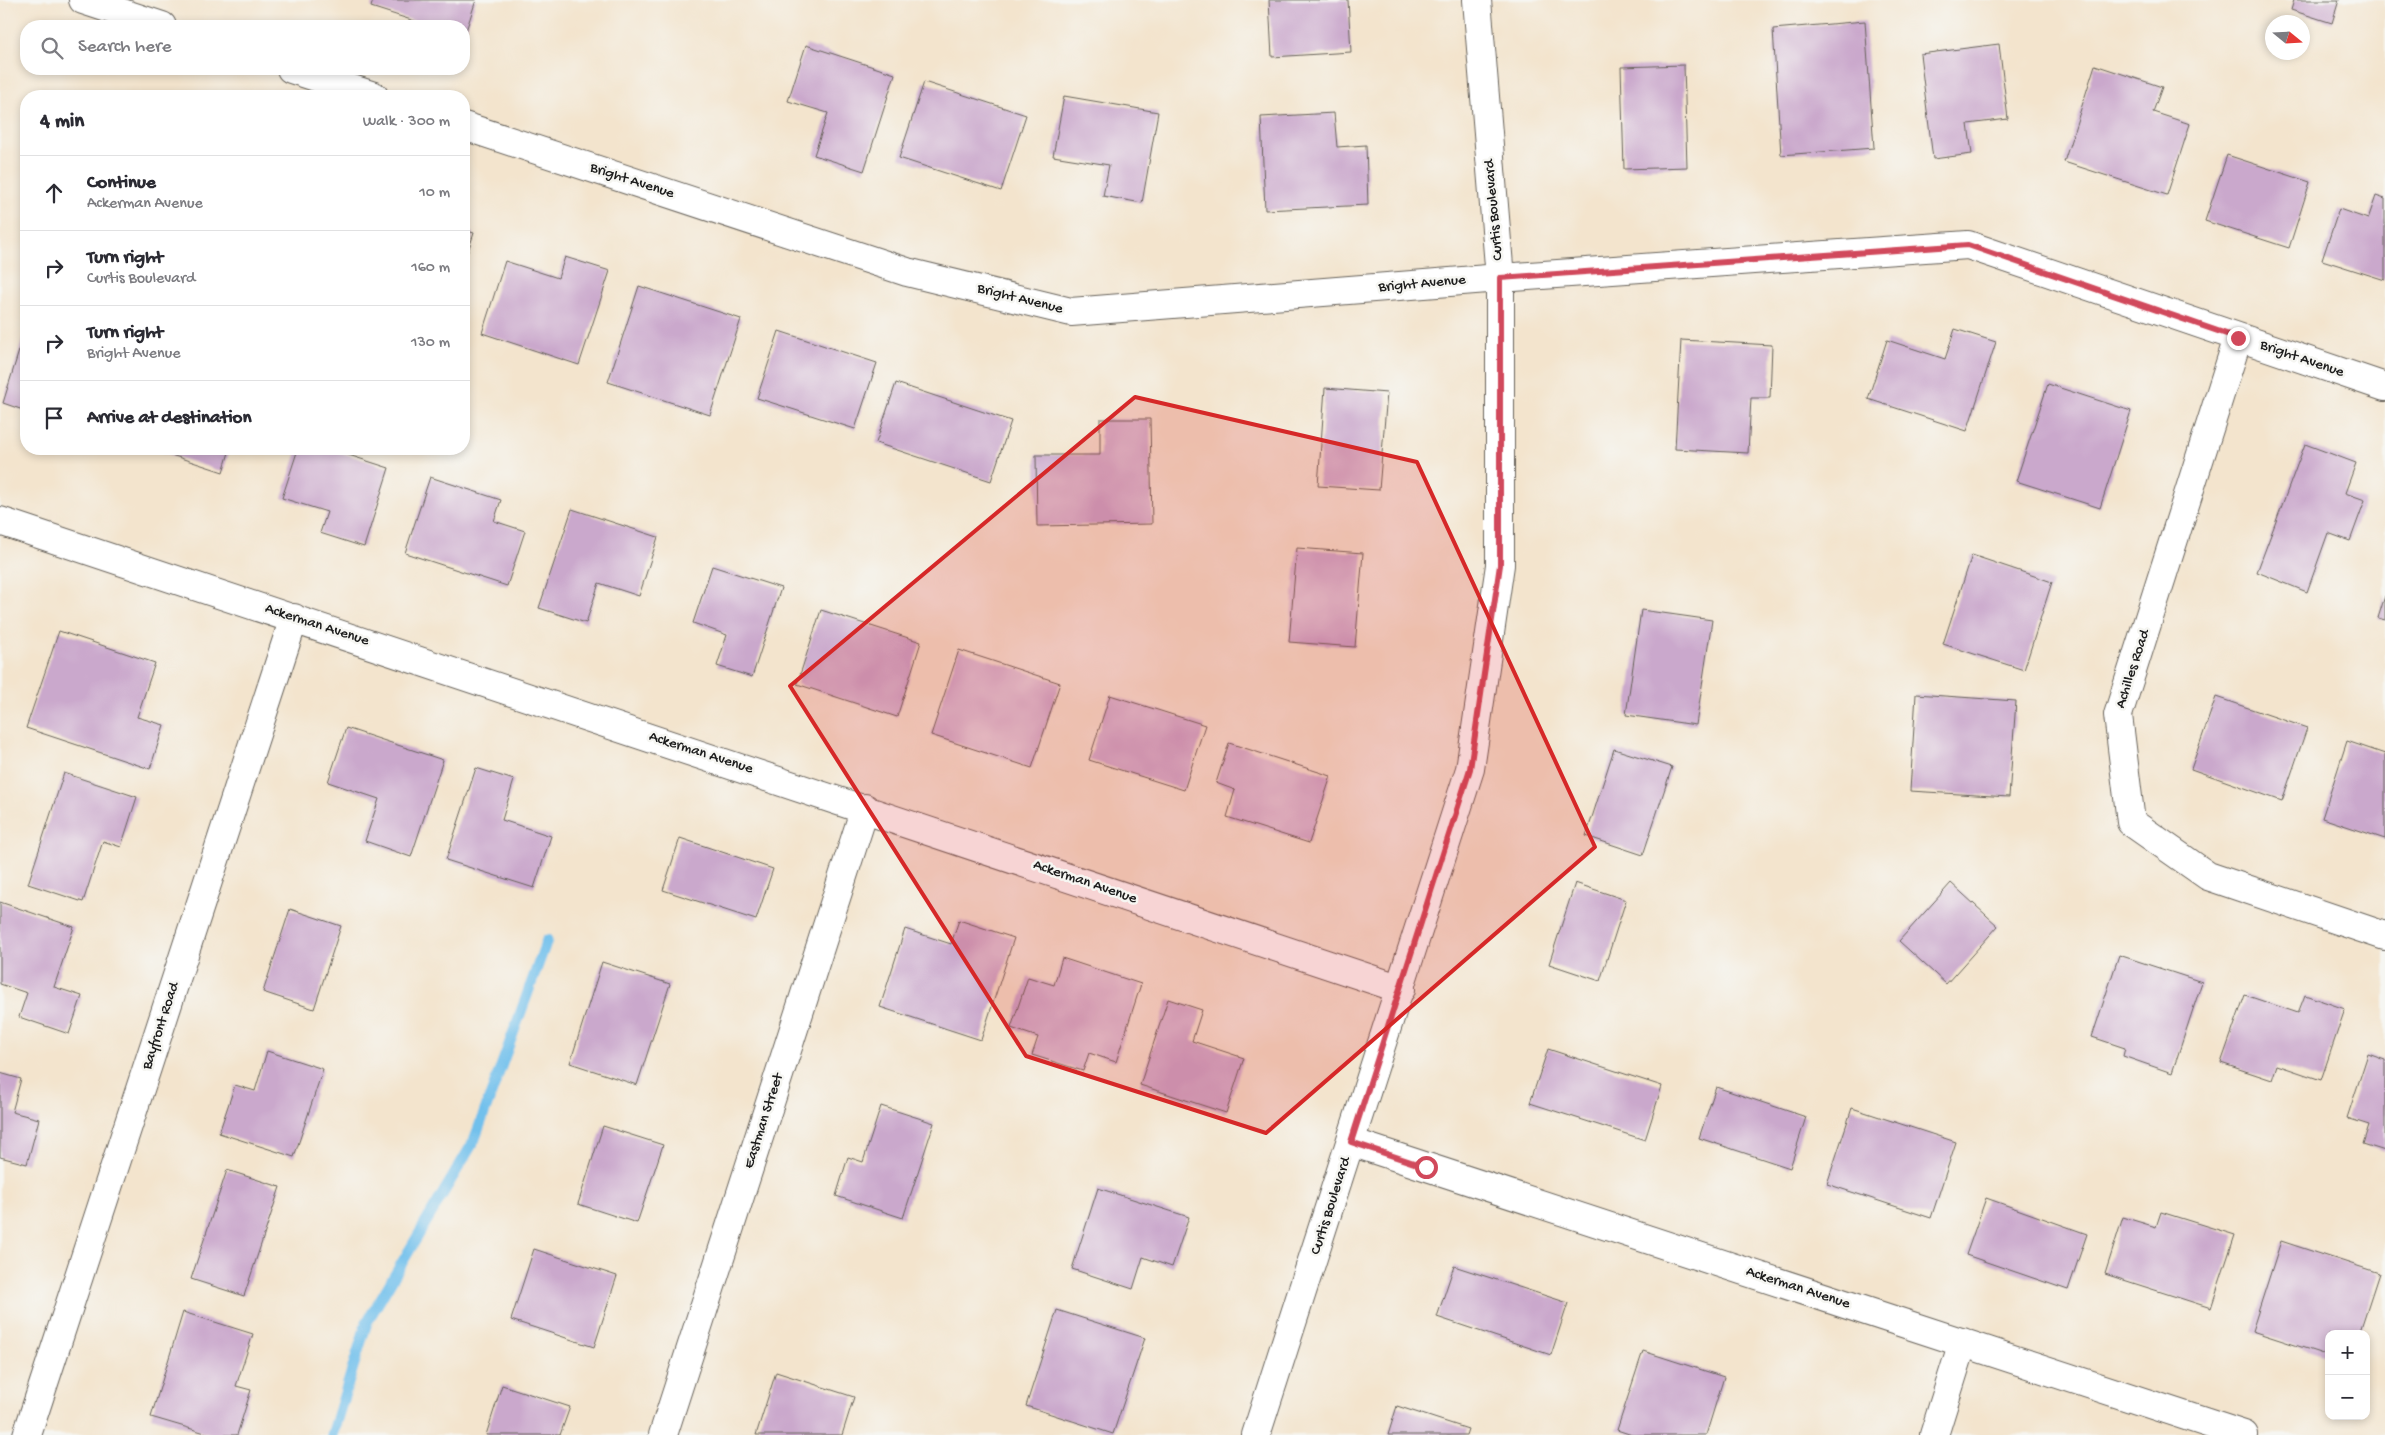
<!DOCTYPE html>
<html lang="en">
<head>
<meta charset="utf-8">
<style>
  body { margin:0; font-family:"Gochi Hand",sans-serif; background:#f2f2f3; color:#2b2b33 }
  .controls { position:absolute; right:15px; bottom:15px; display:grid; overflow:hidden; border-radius:10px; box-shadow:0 2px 8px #0003 }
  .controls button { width:45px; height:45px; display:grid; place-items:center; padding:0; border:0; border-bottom:1px solid #e1e1e2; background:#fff; color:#2b2b33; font:25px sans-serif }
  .compass { position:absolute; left:2265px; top:15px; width:45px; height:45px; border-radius:50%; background:#fff; box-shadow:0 2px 8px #0003; rotate:108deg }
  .stop { position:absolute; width:15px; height:15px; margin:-11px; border:4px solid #d1495b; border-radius:50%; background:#fff }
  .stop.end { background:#d1495b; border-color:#fff; box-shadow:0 1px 5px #0008 }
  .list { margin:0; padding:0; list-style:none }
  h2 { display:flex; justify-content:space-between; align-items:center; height:65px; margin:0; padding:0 20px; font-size:21px }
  h2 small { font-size:16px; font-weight:400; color:#7c7c81 }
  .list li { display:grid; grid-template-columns:32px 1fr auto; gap:15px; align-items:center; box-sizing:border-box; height:75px; padding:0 20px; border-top:1px solid #e1e1e2 }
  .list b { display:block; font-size:19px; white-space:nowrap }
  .list p { margin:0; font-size:16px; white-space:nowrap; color:#7c7c81 }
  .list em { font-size:16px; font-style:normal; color:#7c7c81 }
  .icon { flex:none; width:28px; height:28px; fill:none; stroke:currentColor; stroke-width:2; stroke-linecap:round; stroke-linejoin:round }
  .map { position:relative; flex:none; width:2385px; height:1435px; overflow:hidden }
  .search { position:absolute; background:#fff; box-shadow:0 2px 8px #0003; left:20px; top:20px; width:450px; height:55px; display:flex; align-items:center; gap:12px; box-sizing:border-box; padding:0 18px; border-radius:20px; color:#7c7c81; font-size:19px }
  .panel { position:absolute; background:#fff; box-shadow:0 2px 8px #0003; left:20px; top:90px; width:450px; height:365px; border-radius:20px }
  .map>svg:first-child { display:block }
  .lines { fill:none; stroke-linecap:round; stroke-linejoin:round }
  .stream { stroke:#71c0ec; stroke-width:11 }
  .building { fill:#caa8cc }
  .minor-casing { stroke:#67625a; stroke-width:30 }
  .tertiary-casing { stroke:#67625a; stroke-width:30 }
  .minor { stroke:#fff; stroke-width:28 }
  .tertiary { stroke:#fff; stroke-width:28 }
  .route { stroke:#d1495b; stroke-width:6 }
  .marked { fill:#d62828; fill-opacity:0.2; stroke:#d62828; stroke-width:4; stroke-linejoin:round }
  .labels { text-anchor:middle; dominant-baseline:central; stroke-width:5; stroke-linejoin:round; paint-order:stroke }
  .street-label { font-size:15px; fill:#1c1c1c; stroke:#f6f6f2 }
</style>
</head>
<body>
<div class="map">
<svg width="2385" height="1435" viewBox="0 0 2385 1435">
  <rect width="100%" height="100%" fill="#f6f6f2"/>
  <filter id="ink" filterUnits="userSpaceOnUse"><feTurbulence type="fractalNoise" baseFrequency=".02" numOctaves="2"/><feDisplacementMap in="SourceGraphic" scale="10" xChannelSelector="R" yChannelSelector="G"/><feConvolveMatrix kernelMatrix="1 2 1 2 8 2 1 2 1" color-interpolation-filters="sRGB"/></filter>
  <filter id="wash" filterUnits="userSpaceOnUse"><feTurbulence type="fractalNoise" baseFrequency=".0096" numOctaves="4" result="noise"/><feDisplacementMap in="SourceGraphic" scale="20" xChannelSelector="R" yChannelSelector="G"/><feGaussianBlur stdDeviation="1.12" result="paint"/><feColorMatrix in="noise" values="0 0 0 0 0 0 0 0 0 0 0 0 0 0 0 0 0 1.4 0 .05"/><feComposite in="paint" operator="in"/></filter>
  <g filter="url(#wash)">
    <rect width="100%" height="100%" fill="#f3e4cd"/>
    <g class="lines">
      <path class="stream" d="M 332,1435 L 367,1322 L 474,1141 L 547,940"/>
    </g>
    <g id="blocks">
      <path class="building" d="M 373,0 L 476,0 L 464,37 L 464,26 L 430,26 L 371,7 Z
        M 1269,0 L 1348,0 L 1351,52 L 1272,57 Z
        M 2294,0 L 2339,0 L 2332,23 L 2291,10 Z
        M 1865,21 L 1874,148 L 1781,155 L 1773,29 Z
        M 1999,44 L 2008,119 L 1968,124 L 1972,154 L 1933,159 L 1920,54 Z
        M 806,45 L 895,74 L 864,171 L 814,155 L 828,113 L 788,101 Z
        M 1684,65 L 1687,167 L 1624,169 L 1621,67 Z
        M 2095,65 L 2162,87 L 2153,112 L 2190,124 L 2167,195 L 2064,162 Z
        M 924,82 L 1026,115 L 1001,191 L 899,158 Z
        M 1064,96 L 1158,112 L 1142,203 L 1103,196 L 1109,165 L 1053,156 Z
        M 1334,113 L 1337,147 L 1366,145 L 1368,205 L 1265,210 L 1261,117 Z
        M 2227,155 L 2310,182 L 2289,248 L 2205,221 Z
        M 2376,196 L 2385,199 L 2385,280 L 2322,260 L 2339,209 L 2368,219 Z
        M 464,230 L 474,233 L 464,263 Z
        M 565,257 L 610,271 L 579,365 L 482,333 L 505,261 L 558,278 Z
        M 639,286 L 741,319 L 710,415 L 608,382 Z
        M 26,328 L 26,411 L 3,403 Z
        M 1955,329 L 1996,342 L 1967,431 L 1868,399 L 1887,340 L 1945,359 Z
        M 779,331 L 877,363 L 855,429 L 757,398 Z
        M 1681,340 L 1772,345 L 1770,398 L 1751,398 L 1748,453 L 1675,449 Z
        M 896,383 L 1011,421 L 991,481 L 876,443 Z
        M 2048,384 L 2131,411 L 2100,508 L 2016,481 Z
        M 1325,388 L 1387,393 L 1379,490 L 1318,486 Z
        M 1100,419 L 1150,419 L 1152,524 L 1037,526 L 1036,455 L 1100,455 Z
        M 2305,444 L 2356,463 L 2345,493 L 2365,500 L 2350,541 L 2328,533 L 2307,592 L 2257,572 Z
        M 153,449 L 230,449 L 223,472 Z
        M 298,449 L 330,449 L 389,468 L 364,547 L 320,533 L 327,512 L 282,498 Z
        M 430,477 L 501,500 L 494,521 L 525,531 L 507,586 L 405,553 Z
        M 572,509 L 658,537 L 639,596 L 599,583 L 586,623 L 539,608 Z
        M 1297,548 L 1363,553 L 1355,647 L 1289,642 Z
        M 1972,555 L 2052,582 L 2024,670 L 1943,644 Z
        M 712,566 L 781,588 L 752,677 L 717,666 L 727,635 L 693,623 Z
        M 2385,596 L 2385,620 L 2378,618 Z
        M 821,610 L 921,642 L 897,717 L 797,684 Z
        M 1641,610 L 1712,620 L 1696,725 L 1626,715 Z
        M 59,631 L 155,663 L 137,717 L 164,725 L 150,769 L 26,728 Z
        M 959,650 L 1060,683 L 1032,768 L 931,735 Z
        M 1916,694 L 2016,701 L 2009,797 L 1910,791 Z
        M 1110,695 L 1205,725 L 1184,790 L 1089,760 Z
        M 2216,697 L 2307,728 L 2282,801 L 2191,769 Z
        M 346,728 L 443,760 L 411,857 L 365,841 L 379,799 L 328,782 Z
        M 2347,741 L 2385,754 L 2385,839 L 2322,818 Z
        M 1229,743 L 1331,776 L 1309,843 L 1227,817 L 1235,790 L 1216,783 Z
        M 1614,749 L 1672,767 L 1643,855 L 1586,836 Z
        M 476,768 L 514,780 L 502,820 L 551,836 L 534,888 L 446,860 Z
        M 64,773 L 137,797 L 121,847 L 103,841 L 83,902 L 28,884 Z
        M 680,838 L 773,869 L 756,920 L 663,890 Z
        M 1575,883 L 1626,900 L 1600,981 L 1549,964 Z
        M 1951,883 L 1998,926 L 1946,984 L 1899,941 Z
        M 0,902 L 74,927 L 54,987 L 82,996 L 69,1034 L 19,1017 L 27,993 L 0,984 Z
        M 290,909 L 341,926 L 314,1009 L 263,992 Z
        M 959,920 L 1014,938 L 981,1040 L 880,1007 L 905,929 L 951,944 Z
        M 2119,955 L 2202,982 L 2172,1073 L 2123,1056 L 2125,1048 L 2092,1037 Z
        M 1062,958 L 1141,984 L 1116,1062 L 1089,1053 L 1083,1071 L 1032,1055 L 1038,1037 L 1011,1028 L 1028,977 L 1054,985 Z
        M 602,962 L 670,984 L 637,1085 L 570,1063 Z
        M 2245,995 L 2298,1013 L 2305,995 L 2345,1009 L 2321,1080 L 2277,1065 L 2272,1080 L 2221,1063 Z
        M 1168,999 L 1202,1010 L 1192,1041 L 1244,1058 L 1226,1113 L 1140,1085 Z
        M 1548,1049 L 1662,1086 L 1645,1140 L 1530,1103 Z
        M 267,1051 L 323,1069 L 294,1157 L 219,1133 L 235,1085 L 255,1091 Z
        M 2368,1054 L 2385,1060 L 2385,1151 L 2363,1144 L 2369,1125 L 2347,1118 Z
        M 0,1073 L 21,1079 L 12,1112 L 39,1119 L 27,1164 L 0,1157 Z
        M 1716,1087 L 1806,1117 L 1790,1168 L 1699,1138 Z
        M 881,1106 L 934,1123 L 903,1218 L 836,1196 L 848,1157 L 863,1162 Z
        M 1852,1108 L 1956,1142 L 1931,1218 L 1827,1184 Z
        M 603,1126 L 663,1145 L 637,1223 L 578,1204 Z
        M 227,1170 L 280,1187 L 244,1296 L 191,1279 Z
        M 1098,1188 L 1189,1217 L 1172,1267 L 1143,1257 L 1133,1289 L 1072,1269 Z
        M 1986,1198 L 2087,1234 L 2068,1290 L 1966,1255 Z
        M 2161,1212 L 2235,1235 L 2211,1308 L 2105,1274 L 2123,1217 L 2156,1227 Z
        M 2281,1241 L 2379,1273 L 2359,1334 L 2329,1334 L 2329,1356 L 2252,1331 Z
        M 534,1249 L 617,1276 L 594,1347 L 511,1320 Z
        M 1454,1266 L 1568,1303 L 1551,1355 L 1437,1317 Z
        M 1057,1310 L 1145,1338 L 1113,1434 L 1026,1406 Z
        M 183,1312 L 253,1334 L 236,1386 L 251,1390 L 237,1435 L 212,1435 L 151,1417 Z
        M 1643,1351 L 1724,1377 L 1706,1435 L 1632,1435 L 1617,1430 Z
        M 776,1372 L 854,1397 L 842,1435 L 756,1435 Z
        M 502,1385 L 570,1407 L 560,1435 L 486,1435 Z
        M 1397,1406 L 1468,1429 L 1466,1435 L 1388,1435 Z"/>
    </g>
  </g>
  <g filter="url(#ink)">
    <use href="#blocks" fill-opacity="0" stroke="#67625a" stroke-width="1"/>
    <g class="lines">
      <defs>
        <path id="minor" d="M 83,0 L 162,26
          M 291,69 L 374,96
          M 464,126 L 907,272 L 1071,312 L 1500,278 L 1968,245 L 2385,387
          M 2238,338 L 2118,715 L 2131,822 L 2208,876 L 2385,936
          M 0,521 L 1401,989
          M 1351,1142 L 2244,1435
          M 27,1435 L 294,618
          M 663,1435 L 865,808
          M 1934,1435 L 1963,1342"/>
        <path id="tertiary" d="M 1256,1435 L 1470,769 L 1500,565 L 1500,278 L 1477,0"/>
      </defs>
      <use href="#minor" class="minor-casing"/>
      <use href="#tertiary" class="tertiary-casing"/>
      <use href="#minor" class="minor"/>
      <use href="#tertiary" class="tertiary"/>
    </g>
  </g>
  <g class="lines" filter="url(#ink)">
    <path class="route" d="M 1426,1167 L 1351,1142 L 1470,769 L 1500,565 L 1500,278 L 1968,245 L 2238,338"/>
  </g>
  <path class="marked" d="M 1135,397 L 1417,462 L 1595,847 L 1266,1133 L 1026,1056 L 790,686 Z"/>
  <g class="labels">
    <g class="street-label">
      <text transform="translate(632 181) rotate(18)">Bright Avenue</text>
      <text transform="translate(1494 210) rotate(-95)">Curtis Boulevard</text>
      <text transform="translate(1422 284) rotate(-5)">Bright Avenue</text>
      <text transform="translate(1020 299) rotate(14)">Bright Avenue</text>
      <text transform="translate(2302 359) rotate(19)">Bright Avenue</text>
      <text transform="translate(317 625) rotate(18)">Ackerman Avenue</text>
      <text transform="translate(2133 669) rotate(-72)">Achilles Road</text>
      <text transform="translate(701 753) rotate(18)">Ackerman Avenue</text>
      <text transform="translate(1085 882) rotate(19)">Ackerman Avenue</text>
      <text transform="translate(161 1026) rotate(-72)">Bayfront Road</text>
      <text transform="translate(764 1121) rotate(-72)">Eastman Street</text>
      <text transform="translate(1331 1206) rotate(-72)">Curtis Boulevard</text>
      <text transform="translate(1798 1288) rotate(18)">Ackerman Avenue</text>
    </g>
  </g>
</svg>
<div class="controls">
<button>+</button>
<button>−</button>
</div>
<svg class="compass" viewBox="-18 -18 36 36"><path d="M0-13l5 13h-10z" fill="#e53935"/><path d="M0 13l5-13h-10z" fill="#7c7c81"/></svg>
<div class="stop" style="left:1426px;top:1167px"></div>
<div class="stop end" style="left:2238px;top:338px"></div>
<div class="search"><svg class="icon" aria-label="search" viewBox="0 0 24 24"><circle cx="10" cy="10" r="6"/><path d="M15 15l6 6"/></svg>Search here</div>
<section class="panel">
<h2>4 min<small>Walk · 300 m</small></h2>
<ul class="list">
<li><svg class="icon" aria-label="ahead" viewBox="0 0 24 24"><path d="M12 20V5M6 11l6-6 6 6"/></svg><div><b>Continue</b><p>Ackerman Avenue</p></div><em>10 m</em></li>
<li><svg class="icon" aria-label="right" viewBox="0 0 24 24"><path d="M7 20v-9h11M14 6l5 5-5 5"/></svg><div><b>Turn right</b><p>Curtis Boulevard</p></div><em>160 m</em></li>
<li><svg class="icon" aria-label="right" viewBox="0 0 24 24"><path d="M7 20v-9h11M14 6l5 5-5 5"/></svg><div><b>Turn right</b><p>Bright Avenue</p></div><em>130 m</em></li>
<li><svg class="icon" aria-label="arrive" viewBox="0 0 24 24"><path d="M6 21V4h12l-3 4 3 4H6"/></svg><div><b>Arrive at destination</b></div></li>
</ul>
</section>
</div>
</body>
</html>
